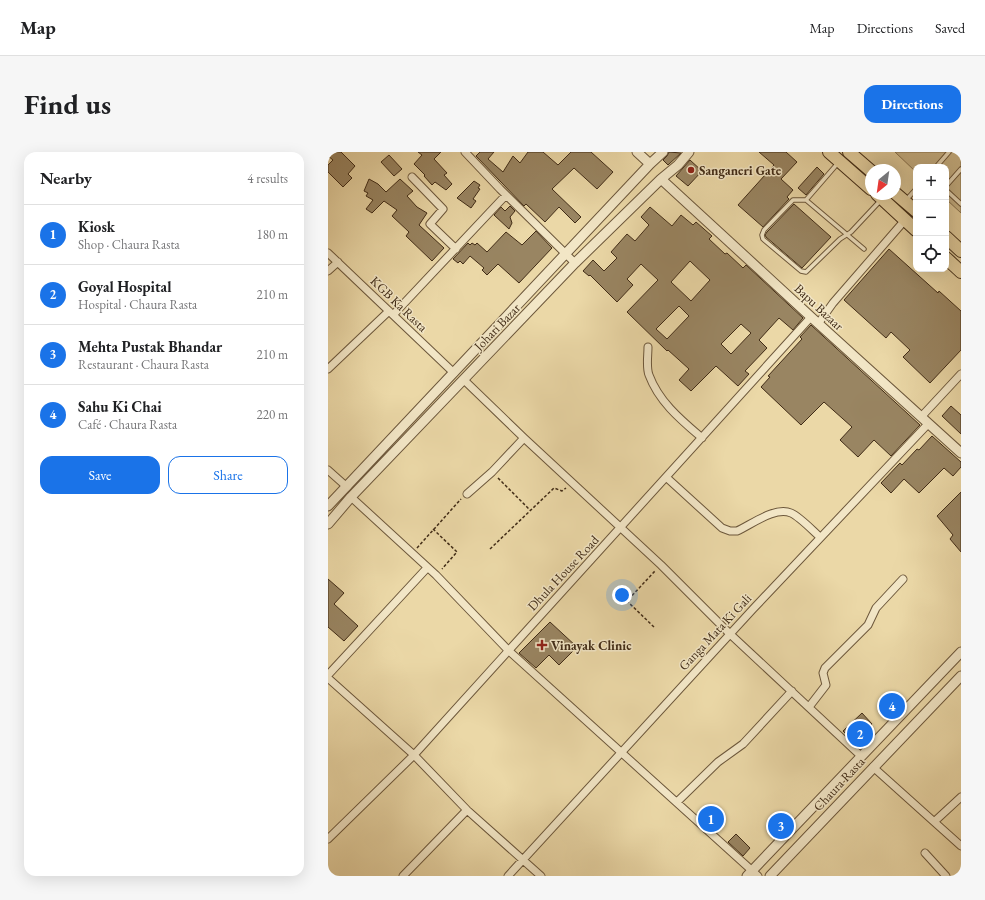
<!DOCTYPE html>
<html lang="en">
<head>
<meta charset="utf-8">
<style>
  body { margin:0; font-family:"EB Garamond",serif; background:#f6f6f6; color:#202124 }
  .controls { position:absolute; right:12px; top:12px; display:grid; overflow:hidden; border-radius:8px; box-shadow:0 4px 16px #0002 }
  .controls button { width:36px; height:36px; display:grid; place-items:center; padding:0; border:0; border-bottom:1px solid #e0e0e0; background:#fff; color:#202124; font:20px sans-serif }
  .compass { position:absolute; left:537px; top:12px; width:36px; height:36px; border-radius:50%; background:#fff; box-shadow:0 4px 16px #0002; rotate:209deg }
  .you { position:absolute; left:294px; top:443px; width:14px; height:14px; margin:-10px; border:3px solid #fff; border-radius:50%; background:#1a73e8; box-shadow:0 0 0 6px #1a73e833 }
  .badge { display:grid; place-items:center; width:26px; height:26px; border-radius:50%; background:#1a73e8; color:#fff; font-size:13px; font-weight:700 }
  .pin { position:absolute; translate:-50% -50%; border:2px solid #fff; box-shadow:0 1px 4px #0006 }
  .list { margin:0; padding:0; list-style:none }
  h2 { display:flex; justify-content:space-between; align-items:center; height:52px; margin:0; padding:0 16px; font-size:17px }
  h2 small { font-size:13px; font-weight:400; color:#757577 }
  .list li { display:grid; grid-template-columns:26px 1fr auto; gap:12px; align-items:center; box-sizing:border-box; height:60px; padding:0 16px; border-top:1px solid #e0e0e0 }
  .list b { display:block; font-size:15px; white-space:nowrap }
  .list p { margin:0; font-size:13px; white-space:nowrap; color:#757577 }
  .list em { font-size:13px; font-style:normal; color:#757577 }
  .actions { display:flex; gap:8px; padding:12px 16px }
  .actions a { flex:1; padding:9px 0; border:1px solid #1a73e8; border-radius:12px; text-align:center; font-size:14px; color:#1a73e8 }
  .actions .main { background:#1a73e8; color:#fff }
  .icon { flex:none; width:22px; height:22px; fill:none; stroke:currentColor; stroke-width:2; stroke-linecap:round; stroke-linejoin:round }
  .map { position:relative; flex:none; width:633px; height:724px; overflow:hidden; border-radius:12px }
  header { display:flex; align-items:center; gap:24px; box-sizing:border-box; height:56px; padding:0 20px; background:#fff; border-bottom:1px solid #e0e0e0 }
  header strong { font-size:19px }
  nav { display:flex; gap:22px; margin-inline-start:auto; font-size:14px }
  .intro { display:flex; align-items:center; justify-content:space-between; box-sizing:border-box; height:96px; padding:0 24px }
  h1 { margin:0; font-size:28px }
  .button { padding:10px 18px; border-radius:12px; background:#1a73e8; color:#fff; font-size:14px; font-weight:700 }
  main { display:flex; gap:24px; padding:0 24px }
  aside { flex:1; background:#fff; border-radius:12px; box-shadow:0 4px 16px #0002 }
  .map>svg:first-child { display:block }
  .green { fill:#cebb8f; stroke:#887453 }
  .building { fill:#998562; stroke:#412c17; fill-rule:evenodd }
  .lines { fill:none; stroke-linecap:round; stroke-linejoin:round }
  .service-casing { stroke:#6c573b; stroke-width:5.5 }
  .minor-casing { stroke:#6c573b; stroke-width:9 }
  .tertiary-casing { stroke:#6c573b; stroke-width:11 }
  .trunk-casing { stroke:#412c17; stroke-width:14 }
  .path { stroke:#412c17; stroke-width:1.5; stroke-dasharray:3 2; stroke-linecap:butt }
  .service { stroke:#f2e6c6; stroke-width:3.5 }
  .minor { stroke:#f2e6c6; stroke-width:7 }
  .tertiary { stroke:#f2e6c6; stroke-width:9 }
  .trunk { stroke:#ebd8a7; stroke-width:12 }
  .poi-dot { fill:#8f2418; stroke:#f2e6c6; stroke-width:1.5 }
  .labels { text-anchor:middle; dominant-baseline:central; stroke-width:3; stroke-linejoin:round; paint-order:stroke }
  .poi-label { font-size:13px; font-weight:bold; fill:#412c17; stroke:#f2e6c6; text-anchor:start }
  .street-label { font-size:13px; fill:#412c17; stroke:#f2e6c6 }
</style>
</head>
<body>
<header>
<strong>Map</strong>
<nav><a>Map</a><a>Directions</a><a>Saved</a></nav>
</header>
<div class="intro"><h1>Find us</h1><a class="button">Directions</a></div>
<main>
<aside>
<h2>Nearby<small>4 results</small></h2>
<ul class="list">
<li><span class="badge">1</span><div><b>Kiosk</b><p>Shop · Chaura Rasta</p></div><em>180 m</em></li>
<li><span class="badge">2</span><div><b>Goyal Hospital</b><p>Hospital · Chaura Rasta</p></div><em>210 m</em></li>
<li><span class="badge">3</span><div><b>Mehta Pustak Bhandar</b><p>Restaurant · Chaura Rasta</p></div><em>210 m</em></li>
<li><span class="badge">4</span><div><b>Sahu Ki Chai</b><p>Café · Chaura Rasta</p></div><em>220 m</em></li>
</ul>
<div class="actions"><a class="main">Save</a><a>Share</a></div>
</aside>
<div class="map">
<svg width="633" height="724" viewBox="0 0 633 724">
  <rect width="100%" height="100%" fill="#ebd8a7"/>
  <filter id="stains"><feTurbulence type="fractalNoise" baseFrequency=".005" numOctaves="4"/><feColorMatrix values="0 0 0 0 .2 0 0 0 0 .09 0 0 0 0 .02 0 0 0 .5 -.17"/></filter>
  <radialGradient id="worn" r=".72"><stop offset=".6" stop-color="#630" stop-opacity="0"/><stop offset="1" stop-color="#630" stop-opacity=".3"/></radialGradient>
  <path class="green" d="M 567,0 L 633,0 L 633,61 L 618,47 L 618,15 L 588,15 L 588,20 Z"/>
  <path class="building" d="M 0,0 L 13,0 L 27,14 L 20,22 L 24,26 L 15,35 L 0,20 L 0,13 L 5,8 L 0,4 Z
    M 90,0 L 113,0 L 106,7 L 119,21 L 116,23 L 124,32 L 118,38 L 107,30 L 104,33 L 96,24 L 97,23 L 86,12 L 94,3 Z
    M 152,0 L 166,0 L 160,7 L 175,20 L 185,4 L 192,11 L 200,0 L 215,0 L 230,13 L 243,0 L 263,0 L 285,20 L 269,37 L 246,16 L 224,37 L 253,65 L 247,71 L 231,55 L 217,70 L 198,52 L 196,54 L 148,4 Z
    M 341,0 L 353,1 L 340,13 L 335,8 L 339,4 Z
    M 431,0 L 458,0 L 469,10 L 453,27 L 465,38 L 459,45 L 461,47 L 435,75 L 410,53 L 446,13 Z
    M 61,3 L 74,17 L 66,24 L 53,10 Z
    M 362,8 L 374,19 L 360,34 L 348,24 Z
    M 489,15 L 496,22 L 478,43 L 470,36 Z
    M 41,27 L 50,32 L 58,40 L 72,27 L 85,39 L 79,44 L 89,55 L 99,61 L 91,73 L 116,96 L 104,109 L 78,84 L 81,80 L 64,64 L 69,58 L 56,49 L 44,61 L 38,57 L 45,48 L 38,44 L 40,41 L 36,39 Z
    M 146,29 L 152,33 L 150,36 L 152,37 L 145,47 L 148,49 L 143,56 L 129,46 Z
    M 466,52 L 503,85 L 474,116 L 438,85 L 437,83 L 439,80 Z
    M 182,54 L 187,59 L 182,65 L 184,71 L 181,77 L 166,63 L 173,55 L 177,59 Z
    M 322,55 L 344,74 L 353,63 L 365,73 L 368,70 L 384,84 L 381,87 L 397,102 L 399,101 L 415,116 L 418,113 L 475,166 L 465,178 L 451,166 L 431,188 L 439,196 L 417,219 L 421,222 L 410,234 L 388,214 L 363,239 L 351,228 L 361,217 L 340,198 L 339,199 L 299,160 L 330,128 L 313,112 L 299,127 L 305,133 L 289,150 L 262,123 L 261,124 L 255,119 L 265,108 L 276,119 L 289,106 L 283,100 L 299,82 L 307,89 L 321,73 L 313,65 ZM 362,109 L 382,128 L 363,149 L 343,130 ZM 351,154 L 361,164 L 339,187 L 328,177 ZM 413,172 L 423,181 L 403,202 L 393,192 Z
    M 208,79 L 224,96 L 191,131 L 170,112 L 159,123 L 154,118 L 156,116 L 142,104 L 135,112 L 132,109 L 130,111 L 125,107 L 140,91 L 142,93 L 144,91 L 147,93 L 149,91 L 159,100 L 178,80 L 194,93 Z
    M 561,97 L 610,141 L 611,139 L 633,159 L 633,198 L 602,231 L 575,205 L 582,198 L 563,180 L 558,186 L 516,148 Z
    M 483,173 L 592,273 L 563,304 L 546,288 L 530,305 L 512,288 L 524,275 L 496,250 L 473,273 L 433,235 L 442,225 L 440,224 L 474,187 L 472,185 Z
    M 623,254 L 633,263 L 633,282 L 614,264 Z
    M 604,284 L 633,310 L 633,315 L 625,324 L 616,316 L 591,341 L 576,327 L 563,341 L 553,331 L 572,311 L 574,313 L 589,297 L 591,298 Z
    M 633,340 L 633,400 L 622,387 L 625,383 L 609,364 Z
    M 0,427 L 16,441 L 6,452 L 30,474 L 16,489 L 0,475 Z
    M 222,470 L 249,495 L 231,513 L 221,503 L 208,516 L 191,501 Z
    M 534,561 L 544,572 L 526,590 L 515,579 Z
    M 408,682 L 422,696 L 415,704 L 400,690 Z"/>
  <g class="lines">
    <defs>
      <path id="service" d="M 510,11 L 478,48 L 465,48 L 436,78 L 434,83 L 435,87 L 473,119 L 478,120 L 512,87 L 523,80 L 552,49
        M 608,15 L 621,0
        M 618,34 L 633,17
        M 618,38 L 633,52
        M 579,47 L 588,37
        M 478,48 L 536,97"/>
      <path id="minor" d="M 137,0 L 172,37 L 247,111
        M 84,25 L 115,57 L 102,72 L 128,97
        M 0,101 L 126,221
        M 0,119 L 10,110
        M 65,163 L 178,43
        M 490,172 L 505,151 L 577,68
        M 320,195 C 320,204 318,215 321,223 C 331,250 353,268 374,286
        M 0,217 L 61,159
        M 136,228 L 196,286 L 333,413 L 402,482 L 533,604
        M 593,265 L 633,222
        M 0,318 L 19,335
        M 338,325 L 394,376 L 402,379 L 409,379 C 423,373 447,354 463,361 C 472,365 484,378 492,385
        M 139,342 L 164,320 L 196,286
        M 23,345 L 108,423 L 180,498 L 430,724
        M 0,523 L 99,416
        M 0,526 L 86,603 L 139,658 L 213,724
        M 481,555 L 498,533 L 495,521 L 497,516 L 540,473 L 548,456 L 575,427
        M 545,615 L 633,694
        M 349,650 L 390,610 L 415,592 L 464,539
        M 607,669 L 633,645
        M 0,687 L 86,603 L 483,165
        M 597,701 L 618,724
        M 75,724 L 139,658
        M 180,724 L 425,457 L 600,272"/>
      <path id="tertiary" d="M 309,0 L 322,12
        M 333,27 L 483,165 L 633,301
        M 0,354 L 322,12 L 335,0
        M 0,372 L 23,345 L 247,111 L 333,27 L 350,13 L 361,0
        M 419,724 L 633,500
        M 442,724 L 633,524"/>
      <path id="trunk" d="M 501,0 L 543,37
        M 521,0 L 543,19
        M 567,41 L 588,59
        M 549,42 L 588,78
        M 618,85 L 633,99
        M 618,106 L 633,120"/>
    </defs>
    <use href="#service" class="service-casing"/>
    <use href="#minor" class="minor-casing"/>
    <use href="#tertiary" class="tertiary-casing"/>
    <use href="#trunk" class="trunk-casing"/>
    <path class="path" d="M 170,326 L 202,358
      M 105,377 L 129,400 L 114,417
      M 89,396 L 133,347
      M 162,397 L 226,336 L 234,339 L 238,336
      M 326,475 L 299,449 L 327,419"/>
    <use href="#service" class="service"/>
    <use href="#minor" class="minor"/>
    <use href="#tertiary" class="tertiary"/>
    <use href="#trunk" class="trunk"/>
  </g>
  <g class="poi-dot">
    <circle cx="363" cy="18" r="4"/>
    <path d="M212 487h4v4h4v4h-4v4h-4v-4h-4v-4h4z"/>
  </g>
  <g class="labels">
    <g class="poi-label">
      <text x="371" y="18">Sanganeri Gate</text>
      <text x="223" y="493">Vinayak Clinic</text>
    </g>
    <g class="street-label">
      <text transform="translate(71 152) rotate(44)">KGB Ka Rasta</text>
      <text transform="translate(491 155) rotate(43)">Bapu Bazaar</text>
      <text transform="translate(169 175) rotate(-46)">Johari Bazar</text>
      <text transform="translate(235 421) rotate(-47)">Dhula House Road</text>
      <text transform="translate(387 480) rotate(-47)">Ganga Mata Ki Gali</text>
      <text transform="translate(511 632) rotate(-47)">Chaura Rasta</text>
    </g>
  </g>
  <rect width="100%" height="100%" filter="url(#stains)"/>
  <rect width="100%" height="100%" fill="url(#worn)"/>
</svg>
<div class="controls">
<button>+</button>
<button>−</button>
<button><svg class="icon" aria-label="locate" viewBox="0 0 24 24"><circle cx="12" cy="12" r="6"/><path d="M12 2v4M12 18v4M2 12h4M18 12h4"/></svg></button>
</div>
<svg class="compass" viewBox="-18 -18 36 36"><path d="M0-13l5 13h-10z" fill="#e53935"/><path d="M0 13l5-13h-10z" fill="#757577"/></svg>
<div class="you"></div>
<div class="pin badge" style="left:383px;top:667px">1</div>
<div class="pin badge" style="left:532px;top:582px">2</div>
<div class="pin badge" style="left:453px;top:674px">3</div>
<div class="pin badge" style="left:564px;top:554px">4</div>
</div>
</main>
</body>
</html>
